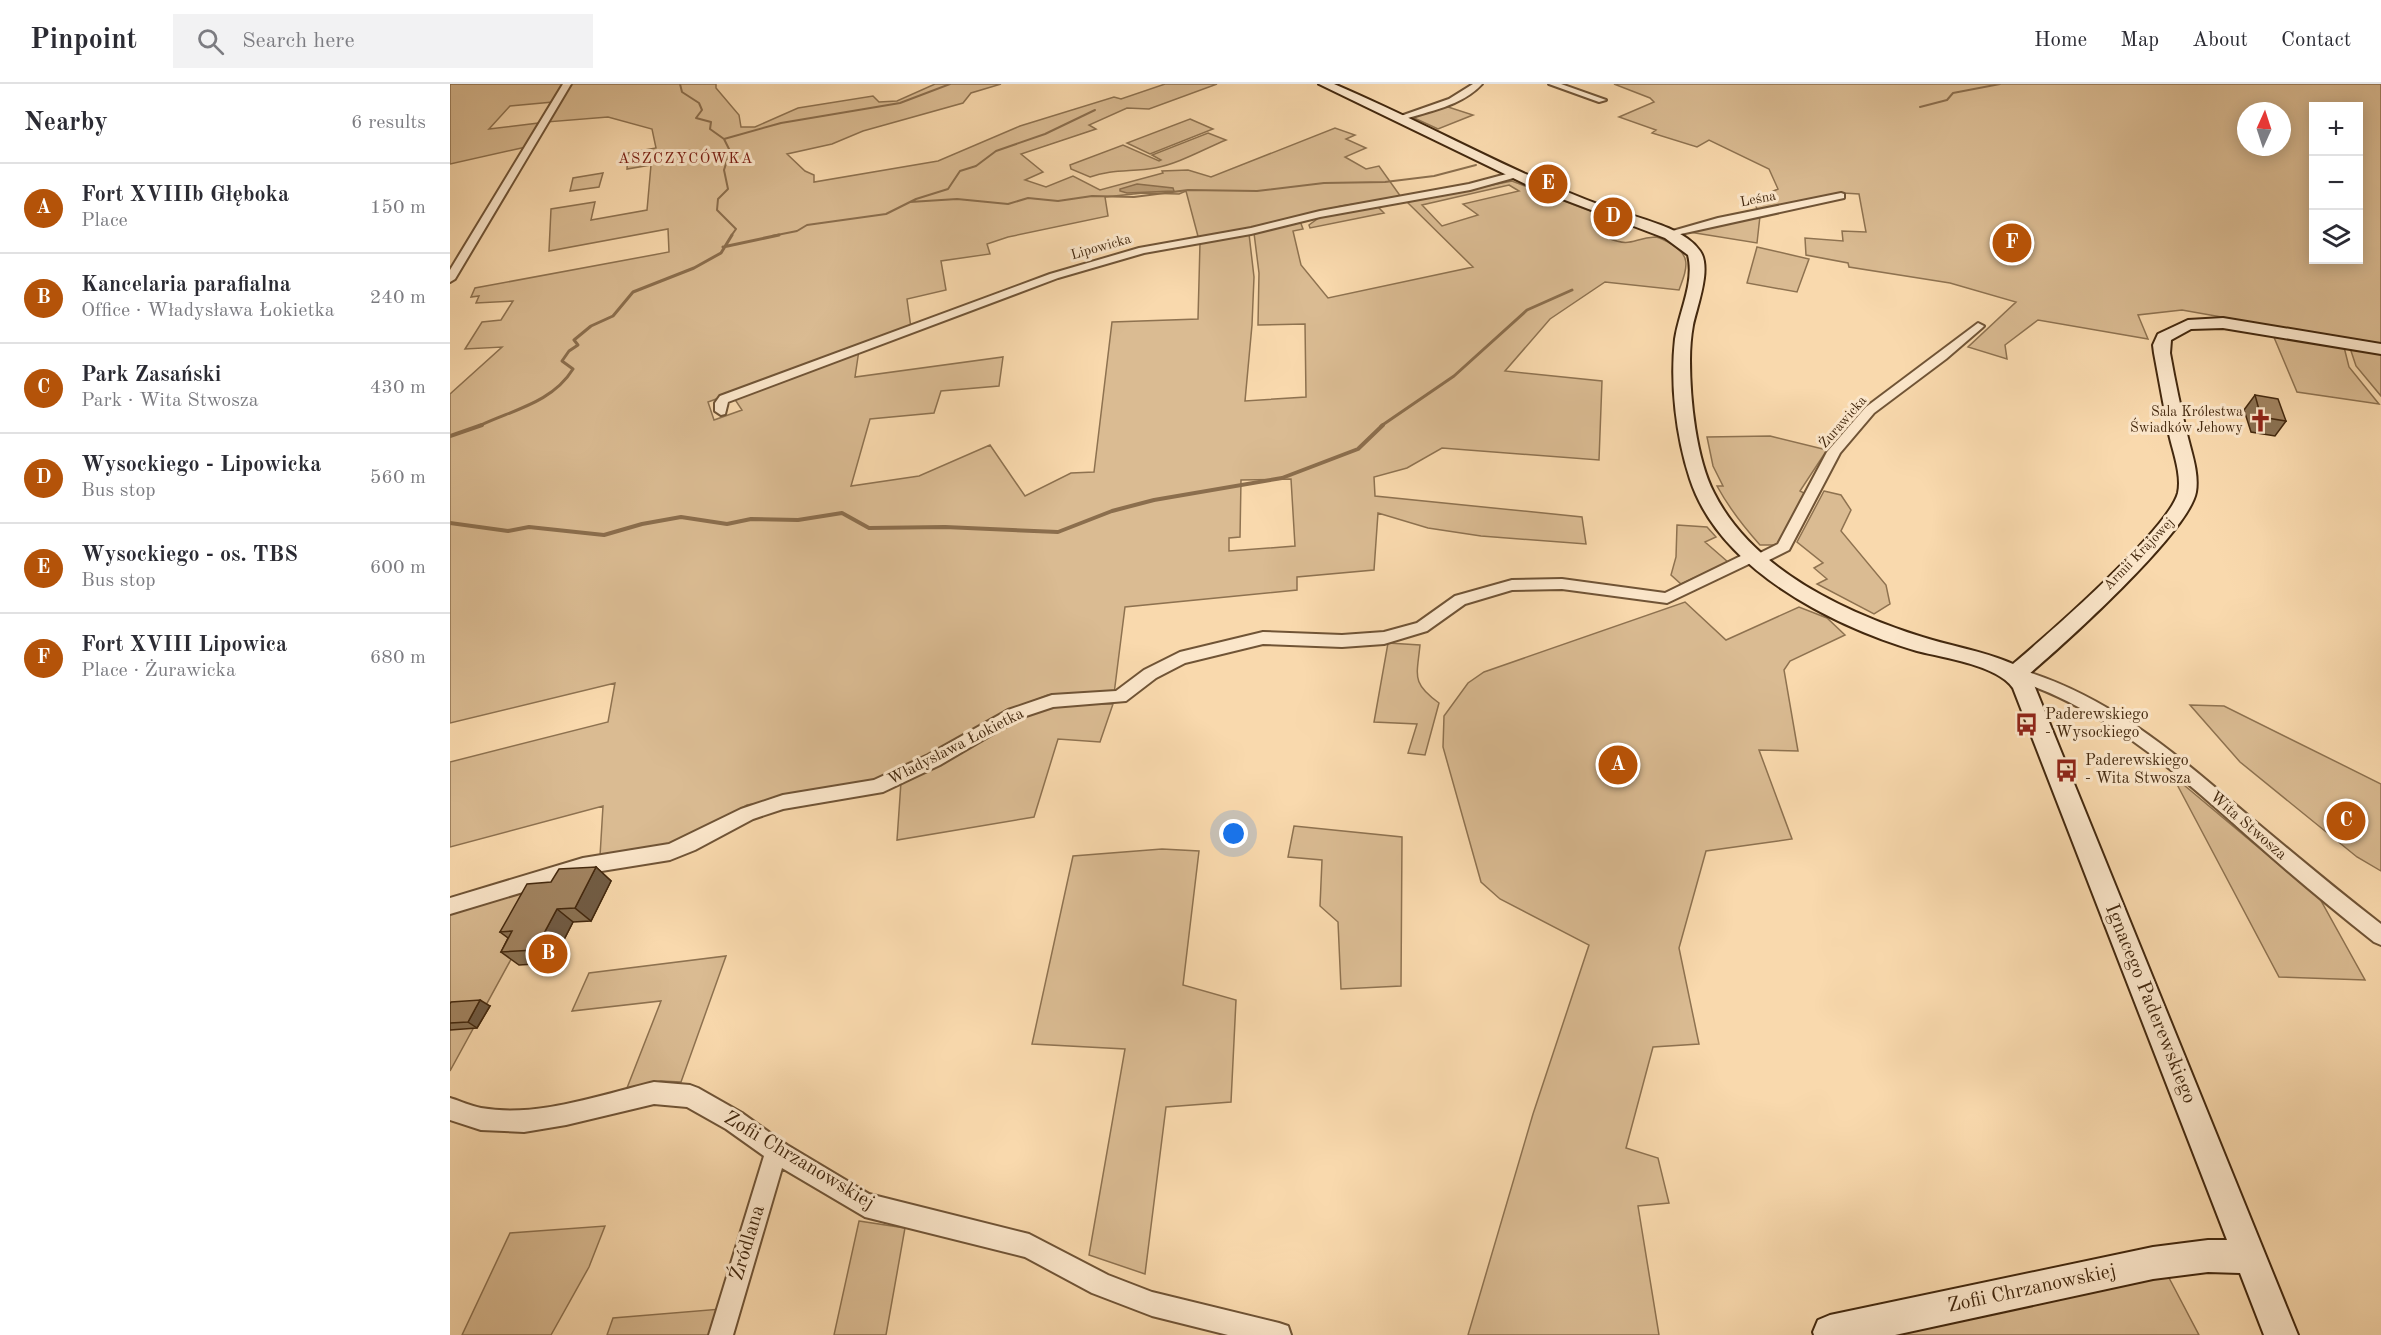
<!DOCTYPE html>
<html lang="en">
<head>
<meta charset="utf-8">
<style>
  body { margin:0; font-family:"Old Standard TT",serif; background:#f2f2f3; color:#2b2b33 }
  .controls { position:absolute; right:18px; top:18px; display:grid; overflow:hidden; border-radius:0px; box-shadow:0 3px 15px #0003 }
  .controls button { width:54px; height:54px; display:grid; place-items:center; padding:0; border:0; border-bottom:2px solid #e1e1e2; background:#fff; color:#2b2b33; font:30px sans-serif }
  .compass { position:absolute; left:1787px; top:18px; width:54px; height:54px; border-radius:50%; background:#fff; box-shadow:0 3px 15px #0003; rotate:3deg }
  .you { position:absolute; left:784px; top:750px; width:21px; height:21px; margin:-15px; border:4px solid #fff; border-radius:50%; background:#1a73e8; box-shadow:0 0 0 9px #1a73e833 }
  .badge { display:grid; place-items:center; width:39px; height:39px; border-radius:50%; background:#b45309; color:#fff; font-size:20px; font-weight:700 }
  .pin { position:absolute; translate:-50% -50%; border:3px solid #fff; box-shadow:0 2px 6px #0006 }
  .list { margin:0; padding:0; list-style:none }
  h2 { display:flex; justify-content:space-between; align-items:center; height:78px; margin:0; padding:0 24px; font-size:26px }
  h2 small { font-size:20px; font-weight:400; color:#7c7c81 }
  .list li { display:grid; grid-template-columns:39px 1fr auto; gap:18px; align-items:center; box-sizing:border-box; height:90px; padding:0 24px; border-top:2px solid #e1e1e2 }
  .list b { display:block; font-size:22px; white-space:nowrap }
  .list p { margin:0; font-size:20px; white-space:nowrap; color:#7c7c81 }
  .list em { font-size:20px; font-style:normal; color:#7c7c81 }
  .icon { flex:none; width:33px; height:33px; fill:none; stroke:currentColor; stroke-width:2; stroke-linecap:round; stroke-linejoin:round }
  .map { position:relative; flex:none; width:1931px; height:1251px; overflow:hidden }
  header { display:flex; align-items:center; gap:36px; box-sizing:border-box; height:84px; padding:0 30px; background:#fff; border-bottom:2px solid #e1e1e2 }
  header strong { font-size:28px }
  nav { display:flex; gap:33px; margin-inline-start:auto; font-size:21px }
  .search { width:420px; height:54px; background:#f2f2f3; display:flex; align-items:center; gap:15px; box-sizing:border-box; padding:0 21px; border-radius:0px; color:#7c7c81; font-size:22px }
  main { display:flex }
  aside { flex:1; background:#fff }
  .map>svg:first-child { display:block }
  .green { fill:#dabb92; stroke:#8e7250; stroke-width:1.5; fill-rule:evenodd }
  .water { fill:#bb9d77; stroke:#8b6e4d; stroke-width:1.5 }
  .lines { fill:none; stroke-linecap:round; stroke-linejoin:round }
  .stream-far2 { stroke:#8b6e4d; stroke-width:2 }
  .stream-far1 { stroke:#8b6e4d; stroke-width:3 }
  .stream { stroke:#8b6e4d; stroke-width:4 }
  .street-casing { stroke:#705436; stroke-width:4 }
  .secondary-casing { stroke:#43280e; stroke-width:4 }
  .street { fill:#fbe6ca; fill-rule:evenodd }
  .secondary { fill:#fbe6ca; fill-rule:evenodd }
  .wall { fill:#8b7253; stroke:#43280e; stroke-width:1.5 }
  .shaded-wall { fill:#715c44; stroke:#43280e; stroke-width:1.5 }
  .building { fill:#a28461; stroke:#43280e; stroke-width:1.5 }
  .labels { text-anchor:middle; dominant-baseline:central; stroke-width:6; stroke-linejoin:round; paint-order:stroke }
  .far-street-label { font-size:14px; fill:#43280e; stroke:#fbe6ca }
  .far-poi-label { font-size:14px; fill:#43280e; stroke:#fbe6ca; text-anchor:end }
  .far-neighbourhood-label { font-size:15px; letter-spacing:1.5px; fill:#7a1f14; stroke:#fbe6ca }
  .poi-label { font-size:16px; fill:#43280e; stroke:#fbe6ca; text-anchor:start }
  .street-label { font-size:16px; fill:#43280e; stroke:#fbe6ca }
  .near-street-label { font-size:20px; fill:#43280e; stroke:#fbe6ca }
</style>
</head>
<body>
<header>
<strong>Pinpoint</strong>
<div class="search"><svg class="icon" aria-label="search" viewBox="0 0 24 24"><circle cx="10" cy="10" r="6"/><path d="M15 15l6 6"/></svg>Search here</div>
<nav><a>Home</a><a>Map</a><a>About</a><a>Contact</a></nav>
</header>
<main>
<aside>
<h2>Nearby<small>6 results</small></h2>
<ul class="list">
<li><span class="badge">A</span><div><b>Fort XVIIIb Głęboka</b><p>Place</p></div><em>150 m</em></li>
<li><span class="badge">B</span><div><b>Kancelaria parafialna</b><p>Office · Władysława Łokietka</p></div><em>240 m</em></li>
<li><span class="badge">C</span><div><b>Park Zasański</b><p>Park · Wita Stwosza</p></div><em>430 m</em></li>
<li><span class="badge">D</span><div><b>Wysockiego - Lipowicka</b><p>Bus stop</p></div><em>560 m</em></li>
<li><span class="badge">E</span><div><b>Wysockiego - os. TBS</b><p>Bus stop</p></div><em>600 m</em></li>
<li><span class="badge">F</span><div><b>Fort XVIII Lipowica</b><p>Place · Żurawicka</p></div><em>680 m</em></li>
</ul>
</aside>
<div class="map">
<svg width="1931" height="1251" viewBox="0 0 1931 1251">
  <rect width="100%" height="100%" fill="#f9d9ad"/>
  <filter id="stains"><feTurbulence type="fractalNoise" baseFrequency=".00333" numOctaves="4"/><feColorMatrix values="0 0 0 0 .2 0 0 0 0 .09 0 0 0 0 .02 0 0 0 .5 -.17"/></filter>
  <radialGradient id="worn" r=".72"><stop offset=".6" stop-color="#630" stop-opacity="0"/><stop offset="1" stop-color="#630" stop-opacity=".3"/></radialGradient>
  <path class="green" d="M 0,0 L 113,0 L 103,18 L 60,22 L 39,45 L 89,39 L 76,63 L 0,80 Z
    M 119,0 L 266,0 L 266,4 L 289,31 L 291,43 L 305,43 L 348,24 L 423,12 L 429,18 L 447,17 L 485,0 L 551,0 L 521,9 L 513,19 L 413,47 L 382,60 L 337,70 L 355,87 L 364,91 L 364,98 L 488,77 L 570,42 L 664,13 L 671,15 L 715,0 L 767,0 L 699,25 L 677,24 L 639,41 L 646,45 L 571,70 L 593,88 L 575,96 L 596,103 L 623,92 L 650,106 L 713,89 L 712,87 L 738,86 L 761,93 L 885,44 L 905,51 L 896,55 L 916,64 L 895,73 L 916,85 L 929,82 L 951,113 L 891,122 L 843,135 L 749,156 L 736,107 L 729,110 L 693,109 L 655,113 L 658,132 L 558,153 L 537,160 L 540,170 L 491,177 L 496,206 L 457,215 L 461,244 L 258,318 L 264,336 L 292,326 L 284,314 L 409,266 L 405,293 L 553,273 L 549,302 L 491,307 L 484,329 L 420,335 L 401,402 L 469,392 L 540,361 L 575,412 L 621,389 L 644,388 L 662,238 L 748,235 L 750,159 L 799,150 L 804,193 L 802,241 L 795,317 L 856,313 L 855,240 L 808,241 L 809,189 L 804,149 L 850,137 L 853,145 L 843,147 L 851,181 L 878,214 L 1023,183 L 957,118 L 1062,97 L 1148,130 L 1152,135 L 1176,144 L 1158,154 C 1182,164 1183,154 1205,153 C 1209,153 1214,156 1218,158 C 1243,171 1237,184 1229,206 L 1155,198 L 1100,235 L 1055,287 L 1152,297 L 1149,376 L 992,364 L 957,384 L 924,393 L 925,412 L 1132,433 L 1136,460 L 1031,452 L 978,444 L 928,429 L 924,486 L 847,493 L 847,506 L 675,523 L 664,610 L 598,611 L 565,624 L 458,682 L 413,701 L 297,721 L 232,760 L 150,772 L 153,722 L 0,763 L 0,678 L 158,638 L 165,599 L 0,639 L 0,310 L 52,263 L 15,265 L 32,238 L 51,236 L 63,217 L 26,219 L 29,212 L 21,213 L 25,204 L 219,168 L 218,145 L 99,167 L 101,125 L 145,118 L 141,136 L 197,126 L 201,81 L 177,85 L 178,69 L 206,64 L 202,45 L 158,33 L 97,38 ZM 1059,101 L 1069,107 L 1013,120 L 1028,131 L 992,142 L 972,121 ZM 841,395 L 845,462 L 779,467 L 779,454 L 790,453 L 791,396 Z
    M 1164,0 L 1931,0 L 1931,261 L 1732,226 L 1688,231 L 1698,255 L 1588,236 L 1555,261 L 1557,275 L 1518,263 L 1566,218 L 1500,199 L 1399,183 L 1398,179 L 1356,171 L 1355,154 L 1393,157 L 1392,147 L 1416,148 L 1409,110 L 1393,109 L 1308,127 L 1303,116 L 1328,105 L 1319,85 L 1259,56 L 1247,63 L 1202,49 L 1206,46 L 1169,33 L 1204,18 L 1200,14 ZM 1864,22 L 1908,22 L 1908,176 L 1864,176 ZM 1796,27 L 1832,27 L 1832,63 L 1796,63 Z
    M 995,22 L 1023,31 L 988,45 L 962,33 Z
    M 740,35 L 763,45 L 700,70 L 677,59 Z
    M 758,49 L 776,56 C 754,65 728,80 705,84 C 683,88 661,85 640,93 L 621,85 L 620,81 L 673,61 L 709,77 L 711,76 L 702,71 Z
    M 153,89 L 149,103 L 120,107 L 123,94 Z
    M 923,123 L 928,123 L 934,129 L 860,144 L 859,141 L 870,133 Z
    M 1310,132 L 1307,159 L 1239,148 Z
    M 1307,163 L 1359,175 L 1347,208 L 1297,199 Z
    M 1823,251 L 1894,263 L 1899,283 L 1929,320 L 1847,308 Z
    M 1900,264 L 1931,270 L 1931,312 L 1906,282 Z
    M 1320,352 L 1377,366 L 1350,407 L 1354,409 L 1328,461 L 1310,461 C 1293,442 1279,424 1267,402 L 1273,402 L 1263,382 L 1257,353 Z
    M 1374,407 L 1391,411 L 1401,426 L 1391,447 L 1436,501 L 1440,520 L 1424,530 L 1367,500 L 1377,495 L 1364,484 L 1373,479 L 1347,458 Z
    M 1227,441 L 1257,443 L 1266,453 L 1255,458 L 1278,478 L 1231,500 L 1221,491 L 1226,473 Z
    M 1235,518 L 1276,556 L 1349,523 L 1377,534 L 1395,551 L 1340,577 L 1334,586 L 1348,667 L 1309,666 L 1342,755 L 1256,767 L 1229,864 L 1249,960 L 1203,963 L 1176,1064 L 1208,1074 L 1219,1119 L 1188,1122 L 1209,1251 L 1018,1251 L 1083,1030 L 1139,861 L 1050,815 L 1031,798 L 993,663 L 994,632 L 1018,599 L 1034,588 Z
    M 938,559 L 970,561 C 967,592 961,599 989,619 L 975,671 L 958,669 L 967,640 L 924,638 Z
    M 617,620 L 663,620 L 650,658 L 608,655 L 584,733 L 447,756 L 451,698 L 571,632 L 592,623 Z
    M 1740,621 L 1774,622 L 1931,700 L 1931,787 L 1907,773 L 1790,678 Z
    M 1722,691 L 1870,815 L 1915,896 L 1829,893 Z
    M 844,742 L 952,753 L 951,902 L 891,905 L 888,838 L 870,822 L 872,776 L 838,773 Z
    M 712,765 L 749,767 L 733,901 L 786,916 L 781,1018 L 716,1023 L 695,1190 L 639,1171 L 675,965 L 582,960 L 623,772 Z
    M 106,793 L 0,987 L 0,824 Z
    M 276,872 L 231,998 L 211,997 L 177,1004 L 211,917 L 122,927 L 139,889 Z
    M 409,1137 L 455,1144 L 436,1251 L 384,1251 Z
    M 155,1142 L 139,1183 L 101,1251 L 12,1251 L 60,1149 Z
    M 1718,1192 L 1749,1251 L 1423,1251 Z
    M 271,1225 L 263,1251 L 157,1251 L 163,1234 Z"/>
  <path class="water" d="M 687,100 L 723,104 L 724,107 L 677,109 L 670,107 L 670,105 Z"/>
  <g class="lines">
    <path class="stream-far2" d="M 230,0 L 232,8 L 249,19 L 252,26 L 246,34 L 261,38 L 260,45 L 274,55 L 280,67 L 274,86 L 278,105 L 268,115 L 267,126 L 286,145 L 281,152
      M 1470,23 L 1497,16 L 1503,9 L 1550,0
      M 274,55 L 331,39 L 450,19 L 500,0
      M 460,118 L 507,115 L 558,120 L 578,114 L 608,117 L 642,112 L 684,113 L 738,106 L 807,107 L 874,99 L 935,98 L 984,92 L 1026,81
      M 322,152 L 347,147 L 357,141 L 436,130 L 466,115 L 498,105 L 510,87 L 526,82 L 546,67 L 595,50 L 645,26"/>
    <path class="stream-far1" d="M 273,163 L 329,151
      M 29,342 C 62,326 102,319 123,285 L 112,277 L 119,267 L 128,261 L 124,256 L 141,242 L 163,232 L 183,208 L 244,184 L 271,169 L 282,151
      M 931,342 L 1004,292 L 1077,226 L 1122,206"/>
    <path class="stream" d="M 0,352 L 32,341
      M 0,439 L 58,447 L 79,443 L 154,451 L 192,440 L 231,433 L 277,440 L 301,435 L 348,436 L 392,429 L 419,444 L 495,443 L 608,448 L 662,427 L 704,416 L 832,394 L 908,365 L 933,341"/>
    <defs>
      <path id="street" d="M 113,0 L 121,0 L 5,195 L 0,198 L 0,186 Z
        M 1023,0 L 1032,0 C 1012,22 979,27 952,36 L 945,34 L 999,15 Z
        M 1099,0 L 1111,0 L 1156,16 L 1149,18 Z
        M 1064,88 L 1067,89 L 1067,93 L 1020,106 L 870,133 L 801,150 L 694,169 L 608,194 L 278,318 L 275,330 L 271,331 L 265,327 L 265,319 L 270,312 L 600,190 L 689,164 L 801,144 L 870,127 L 1019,100 Z
        M 1391,109 L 1394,110 L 1394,114 L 1217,153 L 1212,150 L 1268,134 Z
        M 1528,239 L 1534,242 L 1532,244 L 1496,275 L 1424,329 L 1390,369 L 1339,466 L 1309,481 L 1303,478 L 1217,519 L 1112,505 L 1062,506 L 1015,520 L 977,547 L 934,560 L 892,563 L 813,560 L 735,579 L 706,594 L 676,617 L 603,623 L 570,634 L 490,681 L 433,708 L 333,725 L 303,735 L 245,766 L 220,776 L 133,790 L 0,830 L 0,814 L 133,774 L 219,760 L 291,725 L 333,711 L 424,696 L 478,671 L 558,626 L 602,611 L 666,607 L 694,586 L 730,568 L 813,548 L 892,551 L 934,548 L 967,539 L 1005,512 L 1062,496 L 1112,495 L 1215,509 L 1299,468 L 1304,466 L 1310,469 L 1328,460 L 1377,368 L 1416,323 Z
        M 1565,584 C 1660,611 1727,671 1801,734 C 1844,770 1887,806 1931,840 L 1931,861 L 1924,858 C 1885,827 1846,795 1808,761 C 1732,694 1658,624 1559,594 L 1557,590 L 1559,586 Z
        M 204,998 L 240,1001 L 248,1004 L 292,1029 L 337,1061 L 419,1110 L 579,1150 L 658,1191 L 702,1208 L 829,1239 L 838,1242 L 841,1251 L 778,1251 L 702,1232 L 642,1209 L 575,1173 L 415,1133 L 332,1084 L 283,1251 L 259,1251 L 314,1072 L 276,1045 L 237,1023 L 204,1020 L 116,1041 L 74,1048 L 31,1046 L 0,1036 L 0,1014 C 10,1017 21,1022 31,1024 C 87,1034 150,1011 204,998 Z"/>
      <path id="secondary" d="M 869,0 L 884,0 C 976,39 1062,89 1155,123 C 1183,133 1233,142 1250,167 C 1262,184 1247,222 1243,241 C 1241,252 1240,264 1240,276 C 1240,316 1246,374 1264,409 C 1302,484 1390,526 1466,551 C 1498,562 1531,566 1563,580 C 1596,552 1718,446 1728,409 C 1732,391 1723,368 1719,350 C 1714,323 1709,296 1704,269 L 1703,261 L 1708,250 L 1738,236 L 1773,234 L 1931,260 L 1931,270 L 1773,244 L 1741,245 L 1721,256 L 1720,269 C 1725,297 1731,326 1738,354 C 1742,370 1749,390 1746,408 C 1739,448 1613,561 1578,591 L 1584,601 L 1848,1251 L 1814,1251 L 1790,1189 L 1758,1188 L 1703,1195 L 1445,1251 L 1364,1251 L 1363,1248 L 1368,1236 L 1380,1231 L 1703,1163 L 1758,1156 L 1777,1156 L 1563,604 C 1547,581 1494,574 1467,567 C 1382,542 1269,485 1240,395 C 1226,352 1220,300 1225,255 C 1229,228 1245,198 1238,171 L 1215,154 L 1086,105 Z"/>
    </defs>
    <use href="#street" class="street-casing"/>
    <use href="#secondary" class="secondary-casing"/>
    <use href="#street" class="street"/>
    <use href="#secondary" class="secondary"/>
  </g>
  <path class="wall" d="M 1805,311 L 1836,337 L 1825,352 L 1801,348 L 1794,326 Z
    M 146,783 L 161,797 L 141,837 L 123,838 L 102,879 L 69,881 L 51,868 L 58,854 L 50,848 Z
    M 0,920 L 40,922 L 27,944 L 0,946 Z"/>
  <path class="shaded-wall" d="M 146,783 L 161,797 L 141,837 L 125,824 Z
    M 107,825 L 123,838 L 102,879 L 85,866 Z
    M 30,916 L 40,922 L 27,944 L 18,938 Z"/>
  <path class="building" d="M 1805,311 L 1828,315 L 1836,337 L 1811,333 Z
    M 146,783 L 125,824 L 107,825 L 85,866 L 51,868 L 62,847 L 50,848 L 77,800 L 101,798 L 109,785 Z
    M 30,916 L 18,938 L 0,939 L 0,920 L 1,918 Z"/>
  <defs>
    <symbol id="church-bare" viewBox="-9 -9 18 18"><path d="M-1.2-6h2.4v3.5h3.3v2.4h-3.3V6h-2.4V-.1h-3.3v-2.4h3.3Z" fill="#8f2418" stroke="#fbe6ca" stroke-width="2.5" paint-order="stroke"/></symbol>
    <symbol id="bus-bare" viewBox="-9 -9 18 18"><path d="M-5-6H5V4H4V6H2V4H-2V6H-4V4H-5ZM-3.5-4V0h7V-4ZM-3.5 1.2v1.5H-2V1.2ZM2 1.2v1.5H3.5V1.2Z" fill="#8f2418" stroke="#fbe6ca" stroke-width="2.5" paint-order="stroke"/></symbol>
  </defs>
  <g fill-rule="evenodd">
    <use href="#church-bare" x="1794" y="320" width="33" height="33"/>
    <use href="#bus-bare" x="1560" y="624" width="33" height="33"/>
    <use href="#bus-bare" x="1600" y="670" width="33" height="33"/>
  </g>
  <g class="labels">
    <g class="far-street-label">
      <text transform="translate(1308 115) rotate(-11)">Leśna</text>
      <text transform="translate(651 163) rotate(-16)">Lipowicka</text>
      <text transform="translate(1393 338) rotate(-49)">Żurawicka</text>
      <text transform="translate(1689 470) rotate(-46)">Armii Krajowej</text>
    </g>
    <g class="far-poi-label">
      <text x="1793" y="328">Sala Królestwa<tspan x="1793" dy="16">Świadków Jehowy</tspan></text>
    </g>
    <g class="far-neighbourhood-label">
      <text x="236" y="75">ASZCZYCÓWKA</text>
    </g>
    <g class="poi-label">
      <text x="1595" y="631">Paderewskiego<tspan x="1595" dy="18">- Wysockiego</tspan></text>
      <text x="1635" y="677">Paderewskiego<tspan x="1635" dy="18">- Wita Stwosza</tspan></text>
    </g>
    <g class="street-label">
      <text transform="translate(506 663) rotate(-27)">Władysława Łokietka</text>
      <text transform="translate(1798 742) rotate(41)">Wita Stwosza</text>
    </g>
    <g class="near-street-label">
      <text transform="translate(1700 920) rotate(68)">Ignacego Paderewskiego</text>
      <text transform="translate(349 1077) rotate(31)">Zofii Chrzanowskiej</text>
      <text transform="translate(298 1159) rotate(-73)">Źródlana</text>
      <text transform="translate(1582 1205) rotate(-12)">Zofii Chrzanowskiej</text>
    </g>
  </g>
  <rect width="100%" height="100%" filter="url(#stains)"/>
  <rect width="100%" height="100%" fill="url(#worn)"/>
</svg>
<div class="controls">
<button>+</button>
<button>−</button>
<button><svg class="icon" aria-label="layers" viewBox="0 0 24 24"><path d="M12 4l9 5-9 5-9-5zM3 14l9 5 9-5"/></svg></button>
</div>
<svg class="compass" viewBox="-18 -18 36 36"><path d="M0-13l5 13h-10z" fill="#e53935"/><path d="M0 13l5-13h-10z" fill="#7c7c81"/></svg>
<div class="you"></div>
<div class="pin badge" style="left:1168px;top:681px">A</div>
<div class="pin badge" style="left:98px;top:870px">B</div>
<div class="pin badge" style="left:1896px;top:737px">C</div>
<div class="pin badge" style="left:1163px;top:133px">D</div>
<div class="pin badge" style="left:1098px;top:100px">E</div>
<div class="pin badge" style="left:1562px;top:159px">F</div>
</div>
</main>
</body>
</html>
